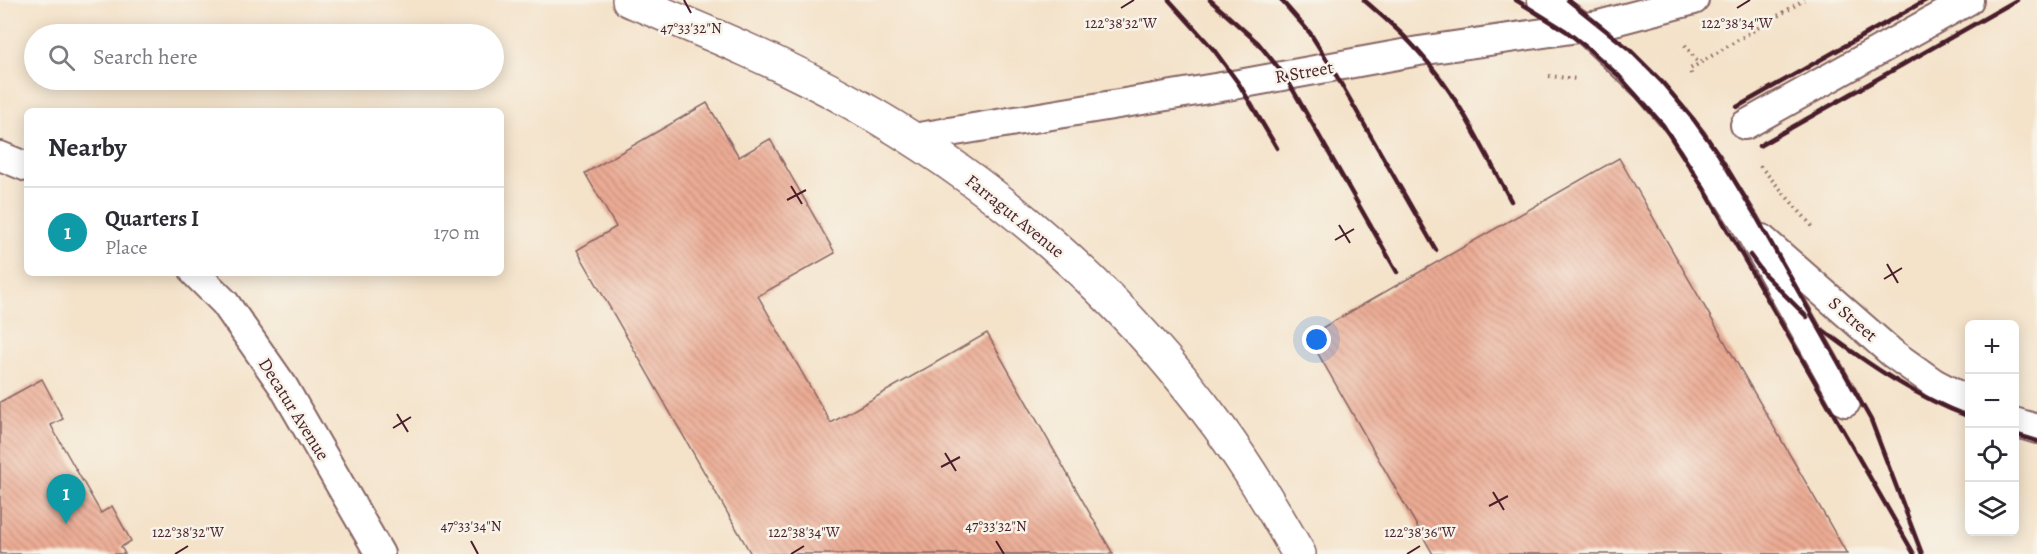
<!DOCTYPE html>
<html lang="en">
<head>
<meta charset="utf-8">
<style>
  body { margin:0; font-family:Alegreya,serif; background:#f7f7f7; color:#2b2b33 }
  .controls { position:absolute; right:18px; bottom:18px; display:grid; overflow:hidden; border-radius:9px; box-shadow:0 3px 15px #0003 }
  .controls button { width:54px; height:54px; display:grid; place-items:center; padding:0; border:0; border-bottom:2px solid #e1e1e2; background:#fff; color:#2b2b33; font:30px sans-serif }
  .you { position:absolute; left:1317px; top:340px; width:21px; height:21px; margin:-15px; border:4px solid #fff; border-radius:50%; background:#1a73e8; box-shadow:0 0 0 9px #1a73e833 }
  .badge { display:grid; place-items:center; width:39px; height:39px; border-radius:50%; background:#1f6fb2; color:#fff; font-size:20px; font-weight:700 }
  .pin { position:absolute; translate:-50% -50px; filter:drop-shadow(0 2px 3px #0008) }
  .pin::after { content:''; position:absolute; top:32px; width:21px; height:18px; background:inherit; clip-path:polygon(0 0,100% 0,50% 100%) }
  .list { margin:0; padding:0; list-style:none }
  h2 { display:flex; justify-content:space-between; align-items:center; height:78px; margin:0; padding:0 24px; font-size:26px }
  h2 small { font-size:20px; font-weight:400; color:#7c7c81 }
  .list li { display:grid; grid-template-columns:39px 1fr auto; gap:18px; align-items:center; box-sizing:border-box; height:90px; padding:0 24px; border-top:2px solid #e1e1e2 }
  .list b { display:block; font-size:22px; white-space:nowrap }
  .list p { margin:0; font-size:20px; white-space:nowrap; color:#7c7c81 }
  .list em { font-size:20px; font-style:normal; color:#7c7c81 }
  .icon { flex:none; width:33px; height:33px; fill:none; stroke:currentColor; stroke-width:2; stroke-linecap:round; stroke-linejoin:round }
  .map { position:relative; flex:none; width:2037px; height:554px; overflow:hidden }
  .search { position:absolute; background:#fff; box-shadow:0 3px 15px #0003; left:24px; top:24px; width:480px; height:66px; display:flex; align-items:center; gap:15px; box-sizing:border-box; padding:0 21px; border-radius:33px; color:#7c7c81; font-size:22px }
  .panel { position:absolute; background:#fff; box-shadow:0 3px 15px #0003; left:24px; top:108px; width:480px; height:168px; border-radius:9px }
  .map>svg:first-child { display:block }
  .building { fill:url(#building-back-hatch) }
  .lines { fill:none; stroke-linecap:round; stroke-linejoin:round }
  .lane-casing { stroke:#866362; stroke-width:32 }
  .street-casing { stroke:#866362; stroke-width:36 }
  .path { stroke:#866362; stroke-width:4; stroke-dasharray:1.5 4.5; stroke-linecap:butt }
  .lane { stroke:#fff; stroke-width:28 }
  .street { stroke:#fff; stroke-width:33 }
  .rail { stroke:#4a1f2b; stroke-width:4.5 }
  .ticks { fill:none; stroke:#4a1f2b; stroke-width:2 }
  .labels { text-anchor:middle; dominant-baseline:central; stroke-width:5; stroke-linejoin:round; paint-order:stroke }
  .street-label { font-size:18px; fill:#4a1f2b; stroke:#f7f3e8 }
  .ticks-label { font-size:15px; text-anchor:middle; fill:#4a1f2b; stroke:#f7f3e8; stroke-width:5; stroke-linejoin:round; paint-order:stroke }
</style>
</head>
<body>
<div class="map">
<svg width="2037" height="554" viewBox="0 0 2037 554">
  <defs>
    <pattern id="building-back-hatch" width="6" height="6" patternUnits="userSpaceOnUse" patternTransform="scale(1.5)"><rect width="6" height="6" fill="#ecac94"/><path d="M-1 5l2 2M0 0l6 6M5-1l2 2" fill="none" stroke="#c18b79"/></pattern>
  </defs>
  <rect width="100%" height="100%" fill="#f7f3e8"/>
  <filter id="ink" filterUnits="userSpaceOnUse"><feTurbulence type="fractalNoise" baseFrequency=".0167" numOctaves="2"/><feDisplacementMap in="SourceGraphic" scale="12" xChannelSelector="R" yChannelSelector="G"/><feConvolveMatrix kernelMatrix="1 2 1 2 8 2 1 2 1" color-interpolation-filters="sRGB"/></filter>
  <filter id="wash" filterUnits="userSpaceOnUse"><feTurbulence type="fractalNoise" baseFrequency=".008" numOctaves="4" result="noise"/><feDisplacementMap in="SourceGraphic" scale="24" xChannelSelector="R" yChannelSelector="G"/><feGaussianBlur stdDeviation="1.35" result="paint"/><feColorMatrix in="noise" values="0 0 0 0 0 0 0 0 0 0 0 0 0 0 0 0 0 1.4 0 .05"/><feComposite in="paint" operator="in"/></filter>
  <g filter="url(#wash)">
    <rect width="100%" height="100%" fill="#f4e2c9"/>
    <g id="blocks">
      <path class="building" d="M 707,103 L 739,157 L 770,139 L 835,253 L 758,296 L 831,423 L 987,333 L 1113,554 L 751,554 L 577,250 L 616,227 L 585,173 Z
        M 1619,158 L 1847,554 L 1433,554 L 1308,336 Z
        M 42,379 L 63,419 L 51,425 L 54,431 L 101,513 L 112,506 L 131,541 L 121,547 L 125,554 L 0,554 L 0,402 Z"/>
    </g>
  </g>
  <g filter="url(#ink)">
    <use href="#blocks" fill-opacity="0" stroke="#866362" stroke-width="1.5"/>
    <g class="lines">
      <defs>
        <path id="lane" d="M 1542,0 L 1583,27 L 1647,87 L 1693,141 L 1745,223 L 1846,402
          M 1745,125 L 1969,0
          M 913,138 L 1239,84 L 1419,51 L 1599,25 L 1694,0
          M 0,156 L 27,167
          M 1762,239 L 1892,353 L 1934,383 L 1970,402
          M 195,273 L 225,303 L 283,386 L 380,554
          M 2014,422 L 2037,429"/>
        <path id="street" d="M 629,0 C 704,31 780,62 851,102 C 995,182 1122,295 1219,427 C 1249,468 1274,511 1299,554"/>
      </defs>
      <use href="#lane" class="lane-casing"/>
      <use href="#street" class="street-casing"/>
      <path class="path" d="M 1685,45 L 1699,64
        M 1691,74 L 1690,69 L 1804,0
        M 1549,76 L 1577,79
        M 1760,166 L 1812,226"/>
      <use href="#lane" class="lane"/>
      <use href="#street" class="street"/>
      <path class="rail" d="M 1169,0 L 1214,50 L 1239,84 L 1277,148
        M 1210,0 L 1258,43 L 1285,76 L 1397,272
        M 1281,0 L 1310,33 L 1332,68 L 1436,250
        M 1364,0 C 1382,16 1402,32 1418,51 C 1457,93 1484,151 1511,201
        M 1516,0 L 1566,31 L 1590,50 L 1619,76 L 1663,125 L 1704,189 L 1914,554
        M 1568,0 L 1629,49 L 1662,82 L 1694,120 L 1719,155 L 1757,218 L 1871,420 L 1922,554
        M 1737,107 L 1926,0
        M 1759,146 L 2017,0
        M 1750,255 L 1764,274 L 1807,317
        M 1823,330 C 1869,365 1916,397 1970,417
        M 2014,434 L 2037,441"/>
    </g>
  </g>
  <path class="ticks" d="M 684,0 L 691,13M 1121,8 L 1134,0M 1737,8 L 1750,0M 791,186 L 802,204M 787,200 L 806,190M 1339,225 L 1350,243M 1335,240 L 1354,229M 1887,264 L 1898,283M 1884,279 L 1902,268M 397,414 L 408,432M 393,428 L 411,417M 945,453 L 956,471M 941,467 L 960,457M 1493,492 L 1504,510M 1489,506 L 1508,496M 471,541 L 478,554M 996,541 L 1004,554M 175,554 L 188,546M 791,554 L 804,546M 1407,554 L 1420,546"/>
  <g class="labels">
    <g class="street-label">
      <text transform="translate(1304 72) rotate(-10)">R Street</text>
      <text transform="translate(1015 216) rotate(39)">Farragut Avenue</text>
      <text transform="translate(1853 319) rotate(41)">S Street</text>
      <text transform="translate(294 409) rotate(58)">Decatur Avenue</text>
    </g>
  </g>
  <g class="ticks-label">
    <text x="1121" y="28">122°38'32"W</text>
    <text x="1737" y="28">122°38'34"W</text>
    <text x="691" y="33">47°33'32"N</text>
    <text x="471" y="531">47°33'34"N</text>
    <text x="996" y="531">47°33'32"N</text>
    <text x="188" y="537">122°38'32"W</text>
    <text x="804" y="537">122°38'34"W</text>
    <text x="1420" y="537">122°38'36"W</text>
  </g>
</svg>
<div class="controls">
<button>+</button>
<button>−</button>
<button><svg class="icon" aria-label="locate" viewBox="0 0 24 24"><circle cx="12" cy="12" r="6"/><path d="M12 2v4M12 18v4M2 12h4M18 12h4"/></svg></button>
<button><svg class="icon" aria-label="layers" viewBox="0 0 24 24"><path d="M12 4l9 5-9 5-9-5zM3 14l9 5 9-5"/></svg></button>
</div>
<div class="you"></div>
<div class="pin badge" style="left:66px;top:524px;background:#0f9aa8">1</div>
<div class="search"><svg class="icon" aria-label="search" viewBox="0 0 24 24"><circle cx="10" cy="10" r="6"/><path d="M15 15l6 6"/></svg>Search here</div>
<section class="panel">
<h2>Nearby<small></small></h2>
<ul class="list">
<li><span class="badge" style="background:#0f9aa8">1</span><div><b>Quarters I</b><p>Place</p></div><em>170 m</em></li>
</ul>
</section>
</div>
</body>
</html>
